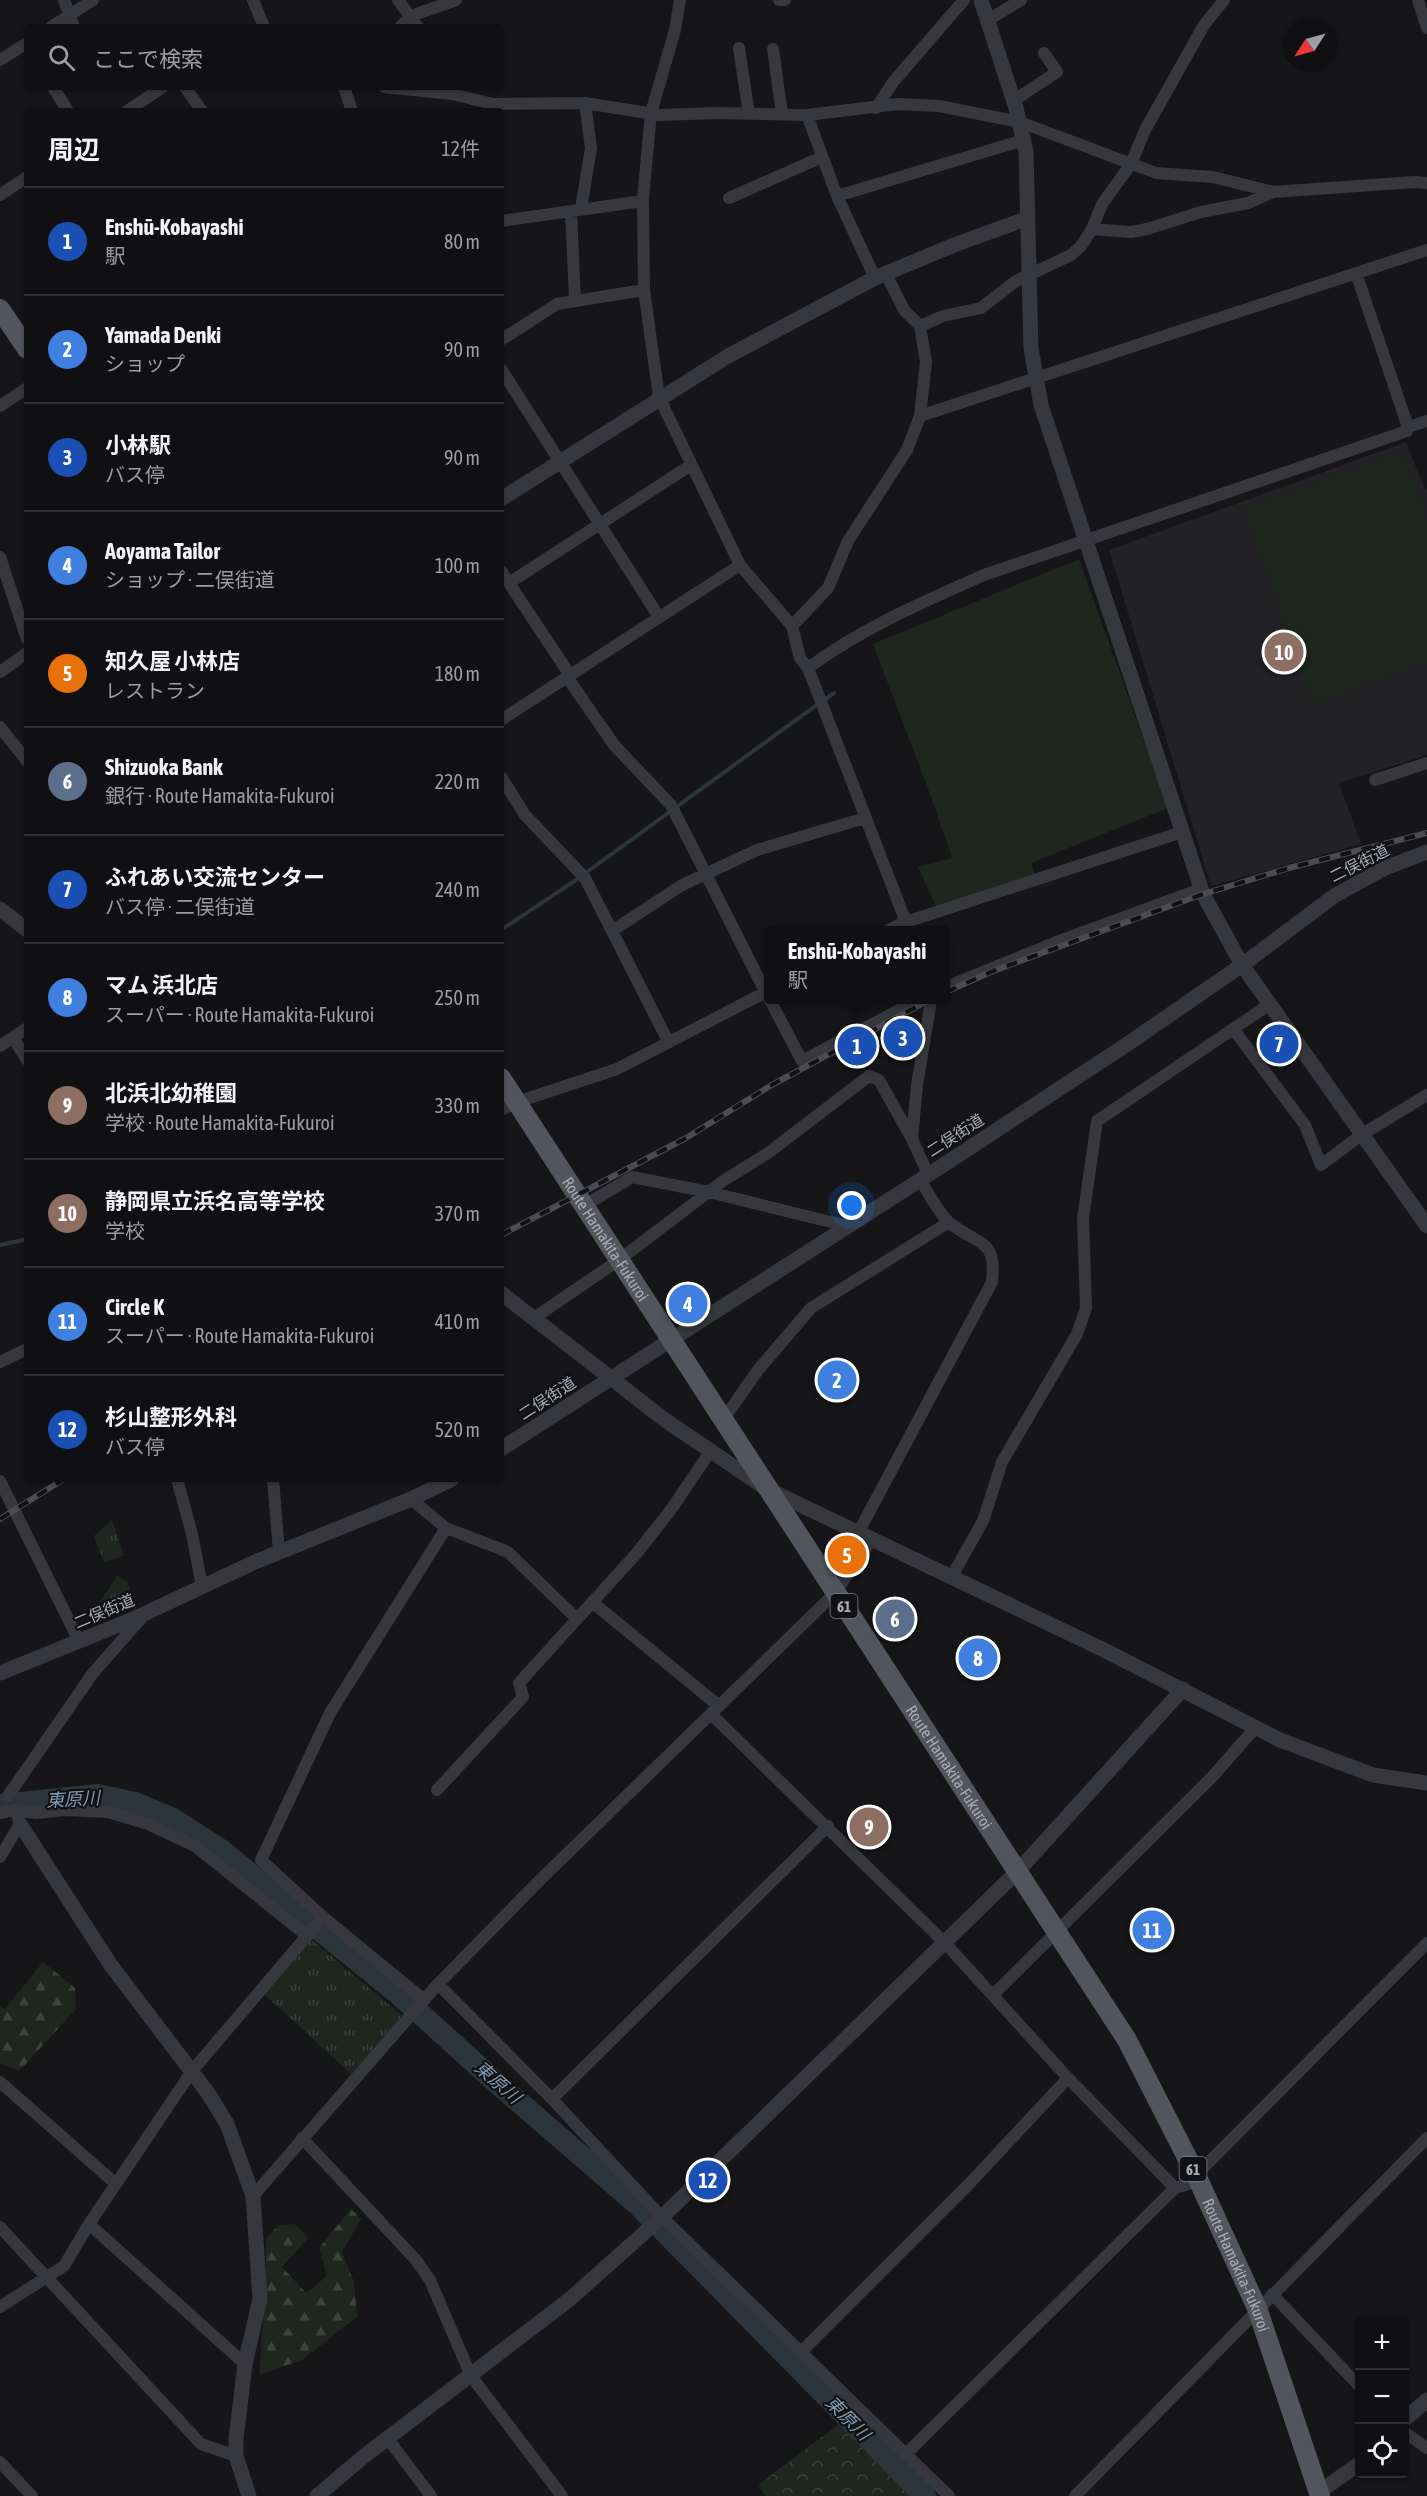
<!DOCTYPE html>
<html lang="ja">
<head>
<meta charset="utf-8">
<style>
  body { margin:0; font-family:"Asap Condensed","Noto Sans JP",sans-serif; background:#1e1e20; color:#f1f3f6 }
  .controls { position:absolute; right:18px; bottom:18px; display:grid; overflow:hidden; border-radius:6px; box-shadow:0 2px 4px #0004 }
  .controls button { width:54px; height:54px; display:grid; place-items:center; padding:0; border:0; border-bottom:2px solid #303032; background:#101012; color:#f1f3f6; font:30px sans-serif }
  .compass { position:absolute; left:1283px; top:18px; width:54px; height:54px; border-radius:50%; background:#101012; box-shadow:0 2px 4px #0004; rotate:234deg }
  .you { position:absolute; left:852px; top:1206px; width:21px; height:21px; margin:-15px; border:4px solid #fff; border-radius:50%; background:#1a73e8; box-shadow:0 0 0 9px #1a73e833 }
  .badge { display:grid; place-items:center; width:39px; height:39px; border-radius:50%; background:#0f766e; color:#fff; font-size:20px; font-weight:700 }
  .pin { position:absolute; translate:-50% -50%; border:3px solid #fff; box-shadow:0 2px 6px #0006 }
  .popup { position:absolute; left:764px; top:926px; width:186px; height:78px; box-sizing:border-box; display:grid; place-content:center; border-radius:6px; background:#101012; filter:drop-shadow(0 2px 4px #0005); font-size:20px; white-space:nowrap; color:#9c9d9f }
  .popup b { font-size:22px; color:#f1f3f6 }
  .popup::after { content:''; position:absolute; left:50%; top:100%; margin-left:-12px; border:12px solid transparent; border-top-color:#101012 }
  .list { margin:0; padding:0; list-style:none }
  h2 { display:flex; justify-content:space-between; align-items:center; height:78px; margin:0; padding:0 24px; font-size:26px }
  h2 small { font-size:20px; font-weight:400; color:#9c9d9f }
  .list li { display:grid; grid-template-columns:39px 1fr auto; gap:18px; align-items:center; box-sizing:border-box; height:108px; padding:0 24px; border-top:2px solid #303032 }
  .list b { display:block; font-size:22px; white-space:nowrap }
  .list p { margin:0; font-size:20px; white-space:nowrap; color:#9c9d9f }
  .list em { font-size:20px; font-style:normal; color:#9c9d9f }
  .icon { flex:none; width:33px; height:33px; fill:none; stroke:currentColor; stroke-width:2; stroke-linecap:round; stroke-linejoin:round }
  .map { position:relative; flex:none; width:1427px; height:2496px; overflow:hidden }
  .search { position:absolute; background:#101012; box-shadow:0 2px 4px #0004; left:24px; top:24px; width:480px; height:66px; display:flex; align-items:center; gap:15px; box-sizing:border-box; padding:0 21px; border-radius:6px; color:#9c9d9f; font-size:22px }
  .panel { position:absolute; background:#101012; box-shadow:0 2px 4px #0004; left:24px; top:108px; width:480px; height:1374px; border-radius:6px }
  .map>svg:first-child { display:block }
  .built { fill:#222225 }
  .grass { fill:url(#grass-tufts) }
  .forest { fill:url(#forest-firs) }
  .park { fill:url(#park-crowns) }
  .pitch { fill:#1e261f }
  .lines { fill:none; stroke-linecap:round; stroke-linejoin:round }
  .stream { stroke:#2c353c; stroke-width:4 }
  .river { stroke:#2c353c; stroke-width:22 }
  .minor { stroke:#37383d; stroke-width:12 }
  .tertiary { stroke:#37383d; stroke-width:15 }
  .primary { stroke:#53555c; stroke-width:20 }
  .rail-casing { stroke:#4a4c52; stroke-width:6 }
  .rail { stroke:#111113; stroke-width:4; stroke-dasharray:11; stroke-linecap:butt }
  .labels { text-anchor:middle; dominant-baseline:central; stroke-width:4.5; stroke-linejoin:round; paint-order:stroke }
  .shield { fill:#111113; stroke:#7b7e86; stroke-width:1.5 }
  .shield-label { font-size:15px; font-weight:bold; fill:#a8adb8 }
  .street-label { font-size:16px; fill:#a8adb8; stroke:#111113 }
  .water-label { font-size:18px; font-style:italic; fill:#7f9bb3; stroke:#111113 }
</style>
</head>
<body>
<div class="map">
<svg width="1427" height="2496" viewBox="0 0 1427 2496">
  <defs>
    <pattern id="grass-tufts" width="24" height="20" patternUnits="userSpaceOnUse" patternTransform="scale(1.5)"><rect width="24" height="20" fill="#1e261f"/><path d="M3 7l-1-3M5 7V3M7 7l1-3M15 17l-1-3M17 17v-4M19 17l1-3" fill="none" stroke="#3c433d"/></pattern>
    <pattern id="forest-firs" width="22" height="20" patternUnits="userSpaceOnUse" patternTransform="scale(1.5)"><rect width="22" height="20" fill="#1e261f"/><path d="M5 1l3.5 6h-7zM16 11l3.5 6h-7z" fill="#3c433d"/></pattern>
    <pattern id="park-crowns" width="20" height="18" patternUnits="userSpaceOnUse" patternTransform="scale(1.5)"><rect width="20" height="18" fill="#1e261f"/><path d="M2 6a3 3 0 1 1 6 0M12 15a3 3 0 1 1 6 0" fill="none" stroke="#3c433d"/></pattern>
  </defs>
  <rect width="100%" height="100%" fill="#161618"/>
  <path class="built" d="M 1406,442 L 1425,490 L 1427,489 L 1427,755 L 1339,783 L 1361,844 L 1211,886 L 1109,550 Z"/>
  <path class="grass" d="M 112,1520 L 124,1555 L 104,1563 L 94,1536 Z
    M 117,1576 L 127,1581 L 133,1599 L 131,1607 L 112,1614 L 101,1601 Z
    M 306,1935 L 406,2019 L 351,2074 L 262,1992 Z"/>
  <path class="forest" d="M 43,1962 L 75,1988 L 76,2009 L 19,2071 L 0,2064 L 0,2007 L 5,2009 Z
    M 351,2209 L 361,2219 L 342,2252 L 354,2282 L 357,2317 L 302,2360 L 259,2375 L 266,2284 L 266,2238 L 279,2225 L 295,2224 L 308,2238 L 282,2267 L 306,2293 L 327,2276 L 319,2248 Z"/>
  <path class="park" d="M 839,2424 L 911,2496 L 766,2496 L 758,2485 Z"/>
  <path class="pitch" d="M 1402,452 L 1427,520 L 1427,662 L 1314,703 L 1244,509 Z
    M 1079,559 L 1168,808 L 1031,863 L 1035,876 L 937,908 L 918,867 L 952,858 L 933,802 L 873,644 Z"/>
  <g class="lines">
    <path class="stream" d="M 824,700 L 834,693
      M 501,930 L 576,880 L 818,704
      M 0,1245 L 27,1239"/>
    <path class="river" d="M 0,1805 L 98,1795 L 135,1803 L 173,1819 L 221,1850 L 402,1997 L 489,2076 L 638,2205 L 925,2496"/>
    <path class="minor" d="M 64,0 L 74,27
      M 253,0 L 264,27
      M 398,0 L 418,27
      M 680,0 L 675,30 L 651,113 L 643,199 L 644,290 L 659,397 L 740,565 L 792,626 L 800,658 L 808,668
      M 779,0 L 785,0
      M 1418,0 L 1427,28
      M 988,20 L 1021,0
      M 51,27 L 93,0
      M 400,27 L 411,16 L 456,0
      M 739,48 L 749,114
      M 773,49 L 782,114
      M 0,60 L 27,43
      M 53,87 L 68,111
      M 185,87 L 202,111
      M 344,87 L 352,111
      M 384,87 L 452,94 L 493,104 L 585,103 L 660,115 L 717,113 L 807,115 L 898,104 L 939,106 L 1020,122 L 1156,173 L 1213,177 L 1273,192 L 1414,182 L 1427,183
      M 1013,101 L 1057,72 L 1044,53
      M 876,108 L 894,81 L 964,0
      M 127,111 L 163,87
      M 807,115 L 837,196 L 875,278
      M 0,195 L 27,177
      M 837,196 L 1024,140
      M 729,198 L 822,157
      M 581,209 L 591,148 L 585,103
      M 571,211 L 575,300
      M 501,221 L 643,201
      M 1092,229 L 1131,232 L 1147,229 L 1201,212 L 1248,203 L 1273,192
      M 1356,273 L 1408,427
      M 920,326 L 943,316 L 981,308 L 1016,281 L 1071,255 L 1081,246 L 1092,229 L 1102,204 L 1131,164 L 1145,130 L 1204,25 L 1224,0
      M 501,340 L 557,304 L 644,290
      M 501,369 L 659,617
      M 0,406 L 27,388
      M 920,416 L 1427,250
      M 0,557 L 27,639
      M 501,571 L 570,675
      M 509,583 L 691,465
      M 792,626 L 828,588 L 848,541 L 907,450 L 920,416 L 926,362 L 920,326 L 904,310 L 886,274
      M 0,672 L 27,653
      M 567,677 L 614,745 L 671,805 L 768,997
      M 501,720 L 740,565
      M 0,727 L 27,761
      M 501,777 L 525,815 L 585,878 L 668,1041
      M 1375,780 L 1427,763
      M 888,930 L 906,922 L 1182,832
      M 909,930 L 808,668 C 862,628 923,602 984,575 L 1407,431 L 1408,427 L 1427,421
      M 612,931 L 682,885 L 757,850 L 865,818
      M 946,987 L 1054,943 L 1201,889
      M 770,1000 L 802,1061 L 918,1000
      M 1234,1030 L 1305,1125 L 1321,1165 L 1361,1135 L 1427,1095
      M 13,1038 L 27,1060
      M 0,1046 L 27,1028
      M 501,1110 L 517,1102 L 617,1069 L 768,991
      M 928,1174 L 912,1139 L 917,1085 L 931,1000
      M 584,1206 L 632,1177 L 709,1192 L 847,1226
      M 534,1318 L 619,1260 L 723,1181 L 768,1153 L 869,1076 L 879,1080 L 912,1139
      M 0,1362 L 27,1349
      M 723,1420 L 758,1370 L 811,1308 L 949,1222
      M 177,1479 L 192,1534 L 202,1586
      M 273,1479 L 279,1552
      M 0,1481 L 79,1641
      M 411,1499 L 446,1528 L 508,1552 L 576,1618
      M 858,1533 L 992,1282 C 997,1237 978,1246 950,1223 C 938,1213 929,1193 920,1180
      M 952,1576 L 983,1521 L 1002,1462 L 1077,1334 L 1086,1308 L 1083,1218 L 1097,1121 L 1270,1004
      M 592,1602 L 719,1706
      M 711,1714 L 945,1943 L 1068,2078 L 1175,2188
      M 437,1790 L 523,1697 L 519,1683 L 636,1554 L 670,1511 L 710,1452
      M 8,1796 L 93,1673 L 146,1613
      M 0,1813 L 15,1810 L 36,1813 L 66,1810 L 108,1812 L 148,1824 L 195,1846 L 306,1935
      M 0,1857 L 20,1824 L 18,1818
      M 438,1984 L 552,2099 L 662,2217 L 949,2496
      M 994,1994 L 1213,1776 L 1256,1727
      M 423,1999 L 323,1917 L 261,1860 L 330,1713 L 446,1528
      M 0,2082 L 116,2184
      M 552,2099 L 828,1826
      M 302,2138 L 416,2260 L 430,2280 L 471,2376 L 562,2496
      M 1196,2175 L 1427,1943
      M 253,2196 L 438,1984 L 539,1881 L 835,1593 L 872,1539
      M 89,2224 L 245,2364
      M 0,2227 L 201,2444 L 236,2456
      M 1272,2294 L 1360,2387
      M 0,2307 L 64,2266 L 89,2224 L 192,2071 L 323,1917
      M 801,2352 L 970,2183 L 1068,2078
      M 1404,2432 L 1427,2448
      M 388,2439 L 431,2496
      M 906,2454 L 1175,2188 L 1199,2181
      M 0,2462 L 32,2496
      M 1075,2496 L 1427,2138"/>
    <path class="tertiary" d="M 981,0 L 1016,108 L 1026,152 L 1031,348 L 1041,405 L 1203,894 L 1242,965 L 1427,1226
      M 501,499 L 728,356 L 875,278 L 954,245 L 1028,218
      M 0,909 L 27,930
      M 501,1293 L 665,1420 L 767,1489 L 1104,1650 L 1280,1740 L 1373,1775 L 1427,1783
      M 501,1449 L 948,1162 L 1129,1043 L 1242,965 L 1334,896 L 1385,868 L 1427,852
      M 0,1673 L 131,1620 L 255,1562 L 411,1499 L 452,1479
      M 20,1824 L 110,1964 L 208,2093 L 227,2124 L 253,2196 L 260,2299 L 245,2364 L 236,2439 L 236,2456 L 249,2496
      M 1404,2420 L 1427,2400
      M 1319,2492 L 1360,2463
      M 317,2496 L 363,2457 L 570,2299 L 662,2217 L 1018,1871 L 1183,1689"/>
    <g class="primary">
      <path d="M 0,309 L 27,349"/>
      <path id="s1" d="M 501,1078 L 1127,2040 L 1196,2175 L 1257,2308 L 1320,2496"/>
    </g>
    <defs>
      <path id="rail" d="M 946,992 L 993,971 L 1203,894 L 1289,868 L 1427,833
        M 501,1235 L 686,1138 L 770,1086 L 929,1000
        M 0,1519 L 64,1479"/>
    </defs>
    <use href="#rail" class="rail-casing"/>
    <use href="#rail" class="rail"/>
  </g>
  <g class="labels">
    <g class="shield">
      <rect x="830.5" y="1594" width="27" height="24" rx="4.5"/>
      <rect x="1179.5" y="2157" width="27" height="24" rx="4.5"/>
    </g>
    <g class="shield-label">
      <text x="844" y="1606">61</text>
      <text x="1193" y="2169">61</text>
    </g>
    <g class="street-label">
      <text transform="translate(1359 863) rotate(-27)">二俣街道</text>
      <text transform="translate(955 1135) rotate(-33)">二俣街道</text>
      <text stroke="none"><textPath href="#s1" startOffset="192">Route Hamakita-Fukuroi</textPath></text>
      <text transform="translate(547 1398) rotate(-33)">二俣街道</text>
      <text transform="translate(104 1611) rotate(-23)">二俣街道</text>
      <text stroke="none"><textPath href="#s1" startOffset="822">Route Hamakita-Fukuroi</textPath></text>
      <text stroke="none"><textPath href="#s1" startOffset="1398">Route Hamakita-Fukuroi</textPath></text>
    </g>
    <g class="water-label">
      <text transform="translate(73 1799) rotate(-3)">東原川</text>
      <text transform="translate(498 2082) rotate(41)">東原川</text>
      <text transform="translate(848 2418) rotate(45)">東原川</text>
    </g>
  </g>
</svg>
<div class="controls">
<button>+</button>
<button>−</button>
<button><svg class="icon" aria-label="locate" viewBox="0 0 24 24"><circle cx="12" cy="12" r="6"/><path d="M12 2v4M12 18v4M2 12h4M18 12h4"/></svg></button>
</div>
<svg class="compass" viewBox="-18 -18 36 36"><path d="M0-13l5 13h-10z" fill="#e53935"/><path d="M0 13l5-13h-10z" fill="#9c9d9f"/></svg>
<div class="you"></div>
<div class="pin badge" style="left:857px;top:1046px;background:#1a4fb4">1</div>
<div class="popup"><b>Enshū-Kobayashi</b>駅</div>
<div class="pin badge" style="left:837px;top:1380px;background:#3f7fe0">2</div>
<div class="pin badge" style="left:903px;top:1038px;background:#1a4fb4">3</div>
<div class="pin badge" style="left:688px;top:1304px;background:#3f7fe0">4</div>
<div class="pin badge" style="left:847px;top:1555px;background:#e8710a">5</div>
<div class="pin badge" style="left:895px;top:1619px;background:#5c6f8a">6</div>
<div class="pin badge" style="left:1279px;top:1044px;background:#1a4fb4">7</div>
<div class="pin badge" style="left:978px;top:1658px;background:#3f7fe0">8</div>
<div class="pin badge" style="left:869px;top:1827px;background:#8d6e63">9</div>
<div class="pin badge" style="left:1284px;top:652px;background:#8d6e63">10</div>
<div class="pin badge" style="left:1152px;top:1930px;background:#3f7fe0">11</div>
<div class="pin badge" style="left:708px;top:2180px;background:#1a4fb4">12</div>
<div class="search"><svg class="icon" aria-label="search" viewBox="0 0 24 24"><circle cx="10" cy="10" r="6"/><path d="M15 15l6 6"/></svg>ここで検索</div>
<section class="panel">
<h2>周辺<small>12件</small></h2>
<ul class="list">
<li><span class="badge" style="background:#1a4fb4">1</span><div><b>Enshū-Kobayashi</b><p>駅</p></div><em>80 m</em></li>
<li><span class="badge" style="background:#3f7fe0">2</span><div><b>Yamada Denki</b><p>ショップ</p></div><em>90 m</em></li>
<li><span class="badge" style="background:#1a4fb4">3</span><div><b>小林駅</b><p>バス停</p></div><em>90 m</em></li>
<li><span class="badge" style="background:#3f7fe0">4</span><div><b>Aoyama Tailor</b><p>ショップ · 二俣街道</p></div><em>100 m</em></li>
<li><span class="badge" style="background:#e8710a">5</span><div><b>知久屋 小林店</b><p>レストラン</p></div><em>180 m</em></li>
<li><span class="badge" style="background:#5c6f8a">6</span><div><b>Shizuoka Bank</b><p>銀行 · Route Hamakita-Fukuroi</p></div><em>220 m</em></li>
<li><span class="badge" style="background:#1a4fb4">7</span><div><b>ふれあい交流センター</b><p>バス停 · 二俣街道</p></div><em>240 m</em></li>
<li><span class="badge" style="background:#3f7fe0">8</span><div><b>マム 浜北店</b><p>スーパー · Route Hamakita-Fukuroi</p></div><em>250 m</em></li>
<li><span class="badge" style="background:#8d6e63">9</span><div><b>北浜北幼稚園</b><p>学校 · Route Hamakita-Fukuroi</p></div><em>330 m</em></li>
<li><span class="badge" style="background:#8d6e63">10</span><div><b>静岡県立浜名高等学校</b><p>学校</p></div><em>370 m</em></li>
<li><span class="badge" style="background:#3f7fe0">11</span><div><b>Circle K</b><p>スーパー · Route Hamakita-Fukuroi</p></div><em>410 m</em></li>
<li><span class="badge" style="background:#1a4fb4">12</span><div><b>杉山整形外科</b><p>バス停</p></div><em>520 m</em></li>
</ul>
</section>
</div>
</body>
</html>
